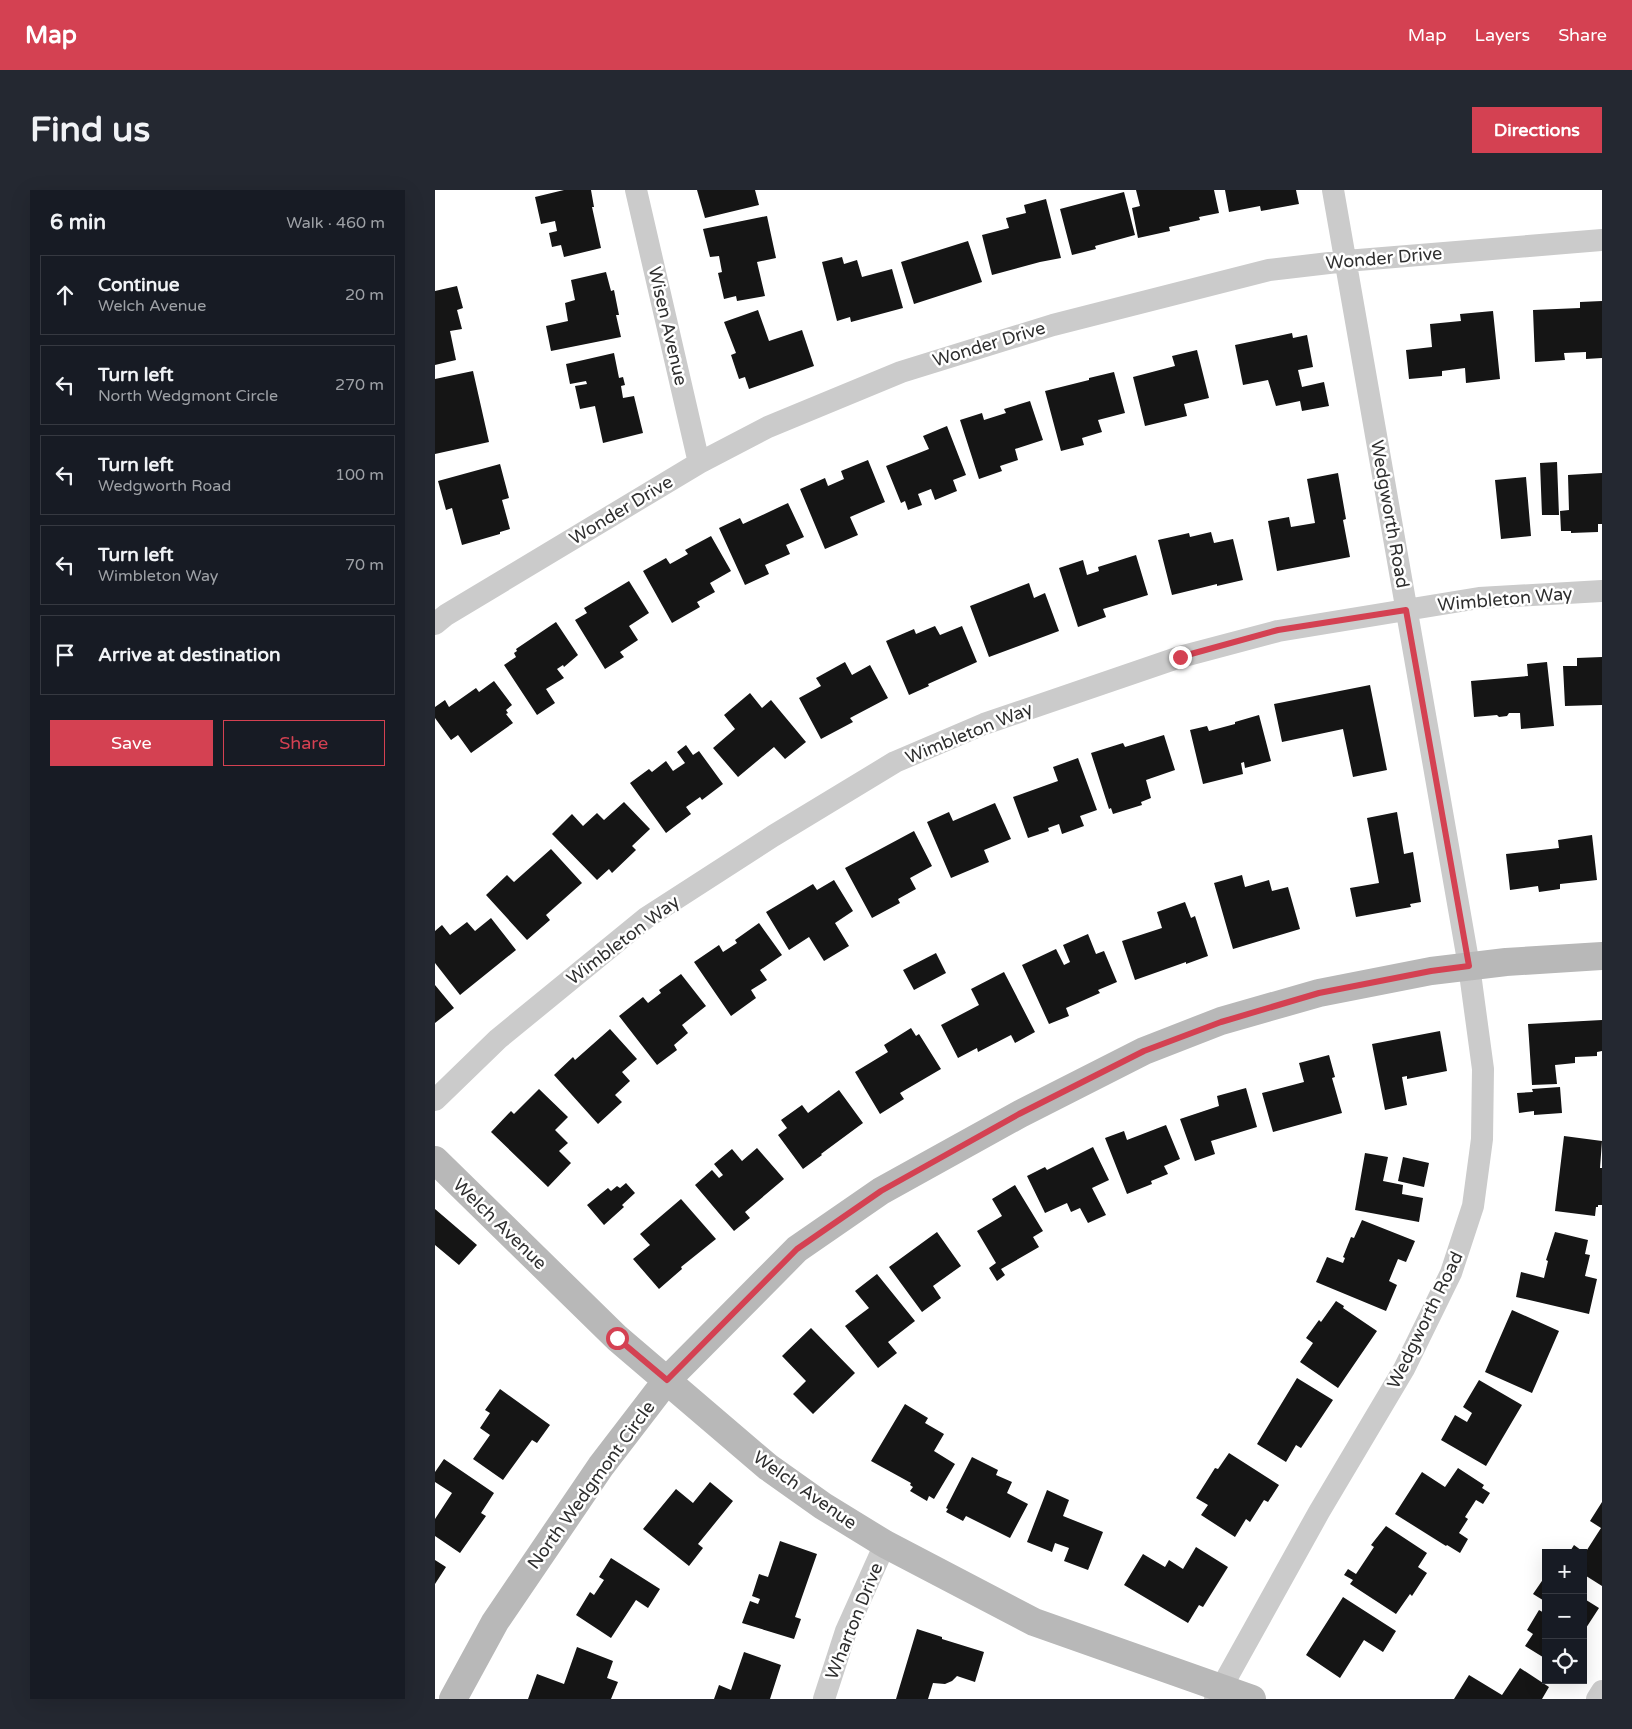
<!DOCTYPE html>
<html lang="en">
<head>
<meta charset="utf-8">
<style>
  body { margin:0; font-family:"Varela Round",sans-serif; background:#242831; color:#f1f3f6 }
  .controls { position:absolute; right:15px; bottom:15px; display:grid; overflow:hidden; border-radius:0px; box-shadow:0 5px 20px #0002 }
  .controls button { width:45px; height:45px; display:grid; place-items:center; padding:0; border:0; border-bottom:1px solid #363941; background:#171b24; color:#f1f3f6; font:25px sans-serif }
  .stop { position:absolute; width:15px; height:15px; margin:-11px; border:4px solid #d44152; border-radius:50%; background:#fff }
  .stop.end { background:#d44152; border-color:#fff; box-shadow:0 1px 5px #0008 }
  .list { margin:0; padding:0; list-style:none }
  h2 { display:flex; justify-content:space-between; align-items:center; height:65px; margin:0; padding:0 20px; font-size:21px }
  h2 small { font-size:16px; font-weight:400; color:#9ea1a6 }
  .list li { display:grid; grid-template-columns:32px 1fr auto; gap:15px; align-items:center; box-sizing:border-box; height:80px; margin:0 10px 10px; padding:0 10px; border:1px solid #363941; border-radius:0px }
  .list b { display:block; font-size:19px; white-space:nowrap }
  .list p { margin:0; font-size:16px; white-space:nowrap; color:#9ea1a6 }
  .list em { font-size:16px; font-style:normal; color:#9ea1a6 }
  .actions { display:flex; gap:10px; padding:15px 20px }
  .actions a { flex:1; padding:11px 0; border:1px solid #d44152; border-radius:0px; text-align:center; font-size:18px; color:#d44152 }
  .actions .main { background:#d44152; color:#fff }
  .icon { flex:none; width:28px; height:28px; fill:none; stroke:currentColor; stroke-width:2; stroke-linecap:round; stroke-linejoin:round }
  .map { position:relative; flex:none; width:1167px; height:1509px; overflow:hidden; border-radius:0px }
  header { display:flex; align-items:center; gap:30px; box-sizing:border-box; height:70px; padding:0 25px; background:#d44152; color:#fff }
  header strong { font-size:24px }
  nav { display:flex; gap:28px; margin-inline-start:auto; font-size:18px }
  .intro { display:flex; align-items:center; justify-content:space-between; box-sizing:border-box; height:120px; padding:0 30px }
  h1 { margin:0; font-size:35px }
  .button { padding:12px 22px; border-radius:0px; background:#d44152; color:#fff; font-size:18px; font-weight:700 }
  main { display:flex; gap:30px; padding:0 30px }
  aside { flex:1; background:#171b24; border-radius:0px; box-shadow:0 5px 20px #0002 }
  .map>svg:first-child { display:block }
  .building { fill:#151515 }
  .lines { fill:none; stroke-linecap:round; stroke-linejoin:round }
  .street { stroke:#cbcbcb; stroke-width:22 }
  .secondary { stroke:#b8b8b8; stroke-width:28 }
  .route { stroke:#d44152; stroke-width:6 }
  .labels { text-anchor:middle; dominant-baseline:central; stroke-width:5; stroke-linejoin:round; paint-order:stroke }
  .street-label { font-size:18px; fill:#2e2e2e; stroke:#fff }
</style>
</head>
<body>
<header>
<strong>Map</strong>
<nav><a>Map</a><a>Layers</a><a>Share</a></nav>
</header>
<div class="intro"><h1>Find us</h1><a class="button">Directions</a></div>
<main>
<aside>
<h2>6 min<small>Walk · 460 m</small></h2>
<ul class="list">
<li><svg class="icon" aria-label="ahead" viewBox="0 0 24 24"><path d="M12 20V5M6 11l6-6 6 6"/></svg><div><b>Continue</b><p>Welch Avenue</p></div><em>20 m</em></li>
<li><svg class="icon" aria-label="left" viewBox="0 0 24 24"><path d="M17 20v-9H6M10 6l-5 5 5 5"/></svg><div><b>Turn left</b><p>North Wedgmont Circle</p></div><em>270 m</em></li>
<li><svg class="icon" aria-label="left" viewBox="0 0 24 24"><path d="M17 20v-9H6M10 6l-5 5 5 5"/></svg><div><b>Turn left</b><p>Wedgworth Road</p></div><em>100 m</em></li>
<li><svg class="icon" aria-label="left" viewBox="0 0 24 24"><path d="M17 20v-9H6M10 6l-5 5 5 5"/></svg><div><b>Turn left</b><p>Wimbleton Way</p></div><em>70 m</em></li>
<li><svg class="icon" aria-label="arrive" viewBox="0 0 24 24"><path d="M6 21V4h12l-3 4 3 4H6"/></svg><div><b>Arrive at destination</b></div></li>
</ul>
<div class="actions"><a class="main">Save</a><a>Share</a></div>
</aside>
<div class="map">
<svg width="1167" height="1509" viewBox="0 0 1167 1509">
  <rect width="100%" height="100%" fill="#fff"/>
  <path class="building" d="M 129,0 L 156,0 L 159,17 L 157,17 L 166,58 L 129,67 L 126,55 L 117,57 L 114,43 L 122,41 L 120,31 L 106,34 L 100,7 Z
    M 262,0 L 320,0 L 324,15 L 270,28 Z
    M 701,0 L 779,0 L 784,23 L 764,27 L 765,30 L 734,37 L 735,41 L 703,48 L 697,18 L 705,16 Z
    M 790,0 L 861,0 L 864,14 L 826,21 L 825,16 L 794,22 Z
    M 689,2 L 700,45 L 660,56 L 661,59 L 637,65 L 625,19 Z
    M 611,9 L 626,68 L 605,72 L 557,85 L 547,45 L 574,38 L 571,28 L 591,23 L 589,15 Z
    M 332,26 L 341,68 L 322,72 L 330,106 L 302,111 L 301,106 L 289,109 L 283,83 L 287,82 L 284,66 L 275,67 L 268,39 Z
    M 533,51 L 547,92 L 479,114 L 466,72 Z
    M 407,67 L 409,74 L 422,70 L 427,87 L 457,79 L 468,118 L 416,132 L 415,127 L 402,131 L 387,72 Z
    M 171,82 L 176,101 L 179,100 L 184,125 L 181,125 L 186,147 L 116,161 L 111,136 L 133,131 L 130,113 L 140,110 L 136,90 Z
    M 22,96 L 28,118 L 22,120 L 27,139 L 15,141 L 21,170 L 0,175 L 0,101 Z
    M 1167,111 L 1167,168 L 1151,169 L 1151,162 L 1129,163 L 1130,170 L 1100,172 L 1098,120 L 1145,118 L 1145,112 Z
    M 323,120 L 334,151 L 367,140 L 379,176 L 314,199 L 310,187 L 304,189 L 296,165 L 301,163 L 289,132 Z
    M 1058,121 L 1065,189 L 1031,193 L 1030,178 L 1007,181 L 1007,186 L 974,189 L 971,160 L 997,157 L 995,134 L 1026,131 L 1025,124 Z
    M 857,143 L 858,148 L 872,145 L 878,177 L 863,180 L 867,197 L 889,192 L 894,216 L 867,221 L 865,211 L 841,216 L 833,190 L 808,195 L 800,155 Z
    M 762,160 L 774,208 L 749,214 L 752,226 L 710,236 L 698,187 L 740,176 L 737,166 Z
    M 179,163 L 184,188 L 188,187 L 190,195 L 186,196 L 188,208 L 199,206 L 208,243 L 168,253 L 160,216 L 145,219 L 140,196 L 152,194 L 151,191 L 135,194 L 131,174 Z
    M 38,181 L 54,252 L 0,264 L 0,189 Z
    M 679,182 L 690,223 L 663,230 L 667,242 L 647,248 L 649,255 L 626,261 L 610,201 L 654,190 L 654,188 Z
    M 595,211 L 608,250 L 580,259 L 583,270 L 565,276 L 567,281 L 544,289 L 525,230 L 547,223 L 549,230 L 571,223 L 569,219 Z
    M 512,236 L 531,285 L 518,290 L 522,301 L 500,310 L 496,299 L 483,304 L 487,315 L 473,320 L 470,311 L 466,313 L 451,276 L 494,259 L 488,246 Z
    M 433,270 L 450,312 L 415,327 L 423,345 L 390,359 L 365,299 L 390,288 L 393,296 L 409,289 L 406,281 Z
    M 1122,272 L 1124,325 L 1107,325 L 1105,273 Z
    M 65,274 L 74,308 L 67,310 L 75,339 L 65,342 L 65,344 L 27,355 L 17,318 L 11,320 L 3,291 Z
    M 903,283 L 911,329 L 908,330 L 915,367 L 842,381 L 833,331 L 854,327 L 856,337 L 880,333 L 872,289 Z
    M 1167,283 L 1167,334 L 1163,334 L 1163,342 L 1136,343 L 1136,341 L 1126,341 L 1125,321 L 1134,320 L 1133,285 Z
    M 1091,287 L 1096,346 L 1066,349 L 1060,290 Z
    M 353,313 L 369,347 L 351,355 L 355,364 L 330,375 L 334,384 L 310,395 L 284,338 L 305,328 L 308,334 Z
    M 776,342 L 779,353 L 798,349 L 808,390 L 782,396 L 782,394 L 737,405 L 723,350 L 754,343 L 755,347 Z
    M 276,346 L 296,381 L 275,393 L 280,402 L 262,412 L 265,417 L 237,433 L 208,381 L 231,368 L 235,374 L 253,364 L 250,360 Z
    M 701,365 L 713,405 L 668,419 L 671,427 L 643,437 L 624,378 L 648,370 L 652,385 L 664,381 L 663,377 Z
    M 194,391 L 214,423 L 194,436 L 203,450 L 185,462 L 189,467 L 170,479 L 140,430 L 152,423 L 149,418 Z
    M 594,393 L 599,408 L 610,403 L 624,441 L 554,467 L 535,416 Z
    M 121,432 L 143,465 L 129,477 L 128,475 L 122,479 L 129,488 L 111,499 L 120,513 L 102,525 L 69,475 L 81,467 L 79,463 L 82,461 L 81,459 Z
    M 500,436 L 505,445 L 527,436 L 542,472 L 493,494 L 494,496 L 474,505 L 451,451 L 479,439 L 481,444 Z
    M 1167,467 L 1167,515 L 1130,516 L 1128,476 L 1142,476 L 1142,468 Z
    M 410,472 L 417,485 L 435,475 L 453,508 L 415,528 L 418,532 L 386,549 L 364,508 L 386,496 L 381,488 Z
    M 1112,472 L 1119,536 L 1086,539 L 1085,523 L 1074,523 L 1072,526 L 1064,527 L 1062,525 L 1039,527 L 1036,491 L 1093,486 L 1092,474 Z
    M 59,491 L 77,515 L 71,520 L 73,523 L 71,524 L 78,533 L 36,563 L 23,545 L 16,550 L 0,528 L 0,517 L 10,510 L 14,517 L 41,498 L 44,502 Z
    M 935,495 L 952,580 L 918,587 L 908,539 L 847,552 L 839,514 Z
    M 315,503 L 327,518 L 336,510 L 371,552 L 350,569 L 339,557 L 303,587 L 278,558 L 300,539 L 289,525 Z
    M 824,525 L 836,571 L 810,578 L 809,572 L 806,573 L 808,584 L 768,594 L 755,540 L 772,536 L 774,541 L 800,534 L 800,532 Z
    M 729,545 L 740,580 L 711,590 L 716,608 L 706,612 L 707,615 L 678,624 L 676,618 L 674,619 L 656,563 L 688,553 L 690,557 Z
    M 251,555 L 258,565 L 264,561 L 288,594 L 267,610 L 265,607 L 251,617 L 256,624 L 231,643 L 195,593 L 214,579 L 217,582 L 231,571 L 238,581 L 250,573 L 242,562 Z
    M 643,568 L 662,620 L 645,626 L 649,636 L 627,644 L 624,634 L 613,638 L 614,641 L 593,648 L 578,607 L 623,591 L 618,577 Z
    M 189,612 L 215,639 L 197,656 L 201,660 L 177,683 L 174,679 L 162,690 L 117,644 L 137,624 L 148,636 L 162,623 L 169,630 Z
    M 560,613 L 576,649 L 549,660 L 554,672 L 516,688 L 492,632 L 514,622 L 518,631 Z
    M 962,622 L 969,664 L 978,662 L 986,712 L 975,714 L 976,717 L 921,727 L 915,698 L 944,693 L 932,628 Z
    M 479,641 L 497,676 L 475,688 L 481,699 L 463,709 L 465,713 L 437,728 L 410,678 Z
    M 1157,645 L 1162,690 L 1125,694 L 1125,699 L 1104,702 L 1103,696 L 1075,700 L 1071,664 L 1124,658 L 1123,650 Z
    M 116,659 L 147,693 L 111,725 L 115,730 L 92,750 L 51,705 L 72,685 L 79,692 Z
    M 807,685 L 810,697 L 834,690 L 837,701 L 853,697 L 865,739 L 798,759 L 779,693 Z
    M 399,690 L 418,721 L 400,733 L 414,756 L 389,771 L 374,747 L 354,760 L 331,722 L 378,694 L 382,700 Z
    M 750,712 L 756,728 L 760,726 L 773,766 L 751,774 L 751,772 L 700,790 L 687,751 L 727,738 L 722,722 Z
    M 56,728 L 81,760 L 25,805 L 0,773 L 0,741 L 7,735 L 15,745 L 32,732 L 40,741 Z
    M 324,733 L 347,765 L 325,780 L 332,790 L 316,800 L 321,808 L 296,826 L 259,772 L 284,755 L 288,762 L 302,753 L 300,750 Z
    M 653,744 L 661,764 L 669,761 L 682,792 L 663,800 L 665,803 L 631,818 L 634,826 L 614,834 L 587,775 L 621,759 L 629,775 L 635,772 L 628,755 Z
    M 501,763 L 511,783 L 479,800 L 468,780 Z
    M 569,782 L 600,842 L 580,853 L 576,845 L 543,862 L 542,858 L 523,868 L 506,835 L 544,815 L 536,799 Z
    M 246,784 L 271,816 L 247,835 L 253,843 L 239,855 L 242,860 L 222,875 L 184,826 L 208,807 L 213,813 L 226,803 L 224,800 Z
    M 0,795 L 19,818 L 0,833 Z
    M 1167,830 L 1167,861 L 1162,862 L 1162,866 L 1140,867 L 1140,873 L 1120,875 L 1122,894 L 1097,895 L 1093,834 Z
    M 476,838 L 481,846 L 484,844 L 506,879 L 465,903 L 469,909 L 445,924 L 420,882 L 453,862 L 449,855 Z
    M 175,839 L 202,869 L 187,882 L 195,891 L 180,905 L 187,912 L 163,934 L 119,885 L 138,867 L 140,870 Z
    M 1005,841 L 1012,881 L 972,889 L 972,886 L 967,887 L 972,915 L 950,920 L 937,854 Z
    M 894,865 L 900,887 L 897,888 L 907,923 L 838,942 L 827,903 L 869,892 L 864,873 Z
    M 1125,897 L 1127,923 L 1099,925 L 1099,921 L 1084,923 L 1082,903 L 1098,902 L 1097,899 Z
    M 811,898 L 822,937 L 776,951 L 780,964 L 760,971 L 745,929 L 784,916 L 782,906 Z
    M 104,899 L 133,927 L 120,940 L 133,953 L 124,961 L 136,973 L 113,997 L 56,942 L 76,921 L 79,924 Z
    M 404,900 L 428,933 L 386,964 L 387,965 L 368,979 L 343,945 L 352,938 L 346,930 L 367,915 L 373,923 Z
    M 731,935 L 745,969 L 729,976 L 733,984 L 716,991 L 717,994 L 692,1004 L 670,948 L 689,941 L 692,950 Z
    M 1129,946 L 1167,951 L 1165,978 L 1167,978 L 1167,1015 L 1163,1015 L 1163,1017 L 1161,1017 L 1160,1026 L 1120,1021 Z
    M 658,957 L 674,990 L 657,998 L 671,1025 L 653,1033 L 645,1018 L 636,1022 L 632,1013 L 610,1023 L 592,986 L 610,977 L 612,980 Z
    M 322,958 L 349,989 L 310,1022 L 315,1028 L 299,1041 L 260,995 L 277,980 L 284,988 L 288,985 L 279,974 L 297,959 L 307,971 Z
    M 930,963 L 953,967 L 948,991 L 968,995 L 967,1004 L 988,1008 L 984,1032 L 920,1020 Z
    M 968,967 L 994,973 L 989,997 L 963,991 Z
    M 191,993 L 200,1003 L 187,1015 L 189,1017 L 169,1035 L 152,1015 L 173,998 L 176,1001 L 182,996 L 185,998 Z
    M 580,995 L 608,1041 L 598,1047 L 604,1057 L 566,1079 L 570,1085 L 562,1091 L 554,1078 L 561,1073 L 542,1041 L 567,1026 L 557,1009 Z
    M 246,1009 L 281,1049 L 246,1077 L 247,1079 L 224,1099 L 198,1069 L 215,1055 L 205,1044 Z
    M 0,1019 L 42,1055 L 24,1075 L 0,1055 Z
    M 927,1030 L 980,1051 L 971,1072 L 963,1069 L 954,1091 L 962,1095 L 951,1121 L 881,1092 L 892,1067 L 908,1073 L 910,1068 L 908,1067 L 916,1047 L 919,1048 Z
    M 502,1042 L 526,1076 L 498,1096 L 506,1108 L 487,1122 L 454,1077 Z
    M 1120,1042 L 1153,1050 L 1150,1064 L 1155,1065 L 1150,1086 L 1162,1089 L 1154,1124 L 1081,1107 L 1086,1082 L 1109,1088 L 1113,1071 L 1111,1070 Z
    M 442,1084 L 480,1131 L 453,1152 L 462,1163 L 443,1178 L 410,1136 L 434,1118 L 420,1101 Z
    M 901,1111 L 909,1116 L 908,1118 L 942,1141 L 903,1198 L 865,1172 L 878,1153 L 871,1148 L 884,1130 L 886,1132 Z
    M 1077,1120 L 1124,1141 L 1097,1203 L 1050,1182 Z
    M 376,1138 L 420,1183 L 378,1224 L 358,1204 L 371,1191 L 347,1166 Z
    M 862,1188 L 898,1210 L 866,1258 L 861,1255 L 851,1272 L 822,1254 Z
    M 1044,1190 L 1087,1215 L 1051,1276 L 1006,1250 L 1020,1225 L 1032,1232 L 1037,1223 L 1028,1217 Z
    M 65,1199 L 115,1235 L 102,1253 L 97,1250 L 68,1290 L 38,1269 L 55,1245 L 45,1238 L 55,1223 L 50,1220 Z
    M 470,1214 L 493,1228 L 490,1233 L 509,1244 L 499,1261 L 520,1274 L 499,1309 L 494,1306 L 492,1311 L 475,1301 L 478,1297 L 475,1295 L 476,1293 L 436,1271 Z
    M 794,1263 L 844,1295 L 833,1312 L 829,1310 L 815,1332 L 811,1329 L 800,1347 L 766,1325 L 773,1315 L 761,1308 L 780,1278 L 783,1279 Z
    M 537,1267 L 563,1280 L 561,1285 L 577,1292 L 572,1303 L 593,1314 L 575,1348 L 531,1326 L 528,1331 L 511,1322 L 513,1319 L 511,1318 Z
    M 9,1269 L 59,1303 L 46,1323 L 51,1326 L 25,1363 L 0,1346 L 0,1329 L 17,1303 L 0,1292 L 0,1282 Z
    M 1023,1278 L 1049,1295 L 1047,1298 L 1055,1303 L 1048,1314 L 1041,1310 L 1030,1327 L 1033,1329 L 1024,1343 L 1033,1349 L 1025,1363 L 1012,1355 L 1011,1356 L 960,1324 L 987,1282 L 1010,1297 Z
    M 275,1292 L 298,1311 L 263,1354 L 268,1358 L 254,1376 L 208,1339 L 241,1299 L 258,1313 Z
    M 612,1300 L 634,1310 L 628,1326 L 668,1342 L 653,1380 L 629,1371 L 634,1358 L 620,1353 L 617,1362 L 592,1352 Z
    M 1167,1312 L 1167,1396 L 1148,1384 L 1148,1363 L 1134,1363 L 1139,1355 L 1150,1363 L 1166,1338 L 1155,1331 Z
    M 951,1336 L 992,1363 L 983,1377 L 992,1383 L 977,1406 L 975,1404 L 961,1424 L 915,1394 L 918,1390 L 909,1385 L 913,1379 L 921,1384 L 939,1357 L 936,1355 Z
    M 345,1351 L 382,1364 L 360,1427 L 366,1429 L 359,1449 L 307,1433 L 315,1411 L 323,1414 L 325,1409 L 317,1406 L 324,1384 L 333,1387 Z
    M 761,1357 L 793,1377 L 768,1417 L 764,1415 L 753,1433 L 689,1395 L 708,1364 L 730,1377 L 734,1370 L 748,1379 Z
    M 176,1368 L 225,1399 L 213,1418 L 201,1410 L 176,1448 L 141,1425 L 155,1402 L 159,1405 L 169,1390 L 164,1387 Z
    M 0,1370 L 11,1377 L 0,1394 Z
    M 1111,1385 L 1111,1412 L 1098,1404 Z
    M 908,1407 L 961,1441 L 948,1462 L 929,1450 L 905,1488 L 871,1465 Z
    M 1148,1408 L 1164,1418 L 1151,1438 L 1148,1437 Z
    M 1104,1420 L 1111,1424 L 1111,1469 L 1090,1456 L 1098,1444 L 1092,1440 Z
    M 482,1439 L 507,1447 L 507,1449 L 549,1462 L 540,1492 L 522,1486 L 517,1491 L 510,1494 L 498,1493 L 493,1509 L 461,1509 Z
    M 142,1457 L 178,1471 L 172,1488 L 183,1492 L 176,1509 L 93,1509 L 102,1484 L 129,1494 Z
    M 309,1462 L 346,1475 L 335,1509 L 279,1509 L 284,1495 L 296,1500 Z
    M 1085,1478 L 1114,1497 L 1107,1509 L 1019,1509 L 1034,1485 L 1067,1505 Z"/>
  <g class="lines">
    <path class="street" d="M 201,0 L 264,273
      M 0,434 L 11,425 L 264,273 L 333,237 L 466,182 L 618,135 L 834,80 L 911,71 L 1167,50
      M 0,910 L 63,849 L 211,728 L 338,646 L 460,572 L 549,534 L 745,467 L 843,441 L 1044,408 L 1167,401
      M 389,1509 L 411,1441 L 450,1354
      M 780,1509 L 884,1322 L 969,1179 L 1016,1083 L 1038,1016 L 1047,949 L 1048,879 L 1034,776 L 898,0
      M 1162,1509 L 1167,1501"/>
    <path class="secondary" d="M 0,970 L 182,1148 L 333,1277 L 388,1316 L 450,1354 L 599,1432 L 817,1509
      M 18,1509 L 60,1432 L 166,1276 L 232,1190 L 362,1059 L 446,1001 L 585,924 L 709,861 L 786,831 L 884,803 L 996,781 L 1071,772 L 1167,766"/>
  </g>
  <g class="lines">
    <path class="route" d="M 182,1148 L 232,1190 L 362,1059 L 446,1001 L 584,924 L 709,861 L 786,832 L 884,803 L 996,781 L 1034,776 L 971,420 L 843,440 L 745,467"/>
  </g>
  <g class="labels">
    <g class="street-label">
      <text transform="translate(949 68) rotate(-5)">Wonder Drive</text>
      <text transform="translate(233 136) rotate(77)">Wisen Avenue</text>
      <text transform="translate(554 154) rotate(-17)">Wonder Drive</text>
      <text transform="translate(186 320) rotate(-31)">Wonder Drive</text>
      <text transform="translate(955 324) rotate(80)">Wedgworth Road</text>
      <text transform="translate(1070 409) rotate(-5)">Wimbleton Way</text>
      <text transform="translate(534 543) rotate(-22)">Wimbleton Way</text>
      <text transform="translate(188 750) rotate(-37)">Wimbleton Way</text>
      <text transform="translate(65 1034) rotate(44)">Welch Avenue</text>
      <text transform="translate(990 1130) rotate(-64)">Wedgworth Road</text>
      <text transform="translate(156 1295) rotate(-54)">North Wedgmont Circle</text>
      <text transform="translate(370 1300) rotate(35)">Welch Avenue</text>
      <text transform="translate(419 1431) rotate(-68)">Wharton Drive</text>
    </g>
  </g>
</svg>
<div class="controls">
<button>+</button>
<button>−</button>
<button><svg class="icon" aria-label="locate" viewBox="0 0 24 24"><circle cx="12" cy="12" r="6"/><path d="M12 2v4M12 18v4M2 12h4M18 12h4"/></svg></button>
</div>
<div class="stop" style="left:182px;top:1148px"></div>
<div class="stop end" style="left:745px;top:467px"></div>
</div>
</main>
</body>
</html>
